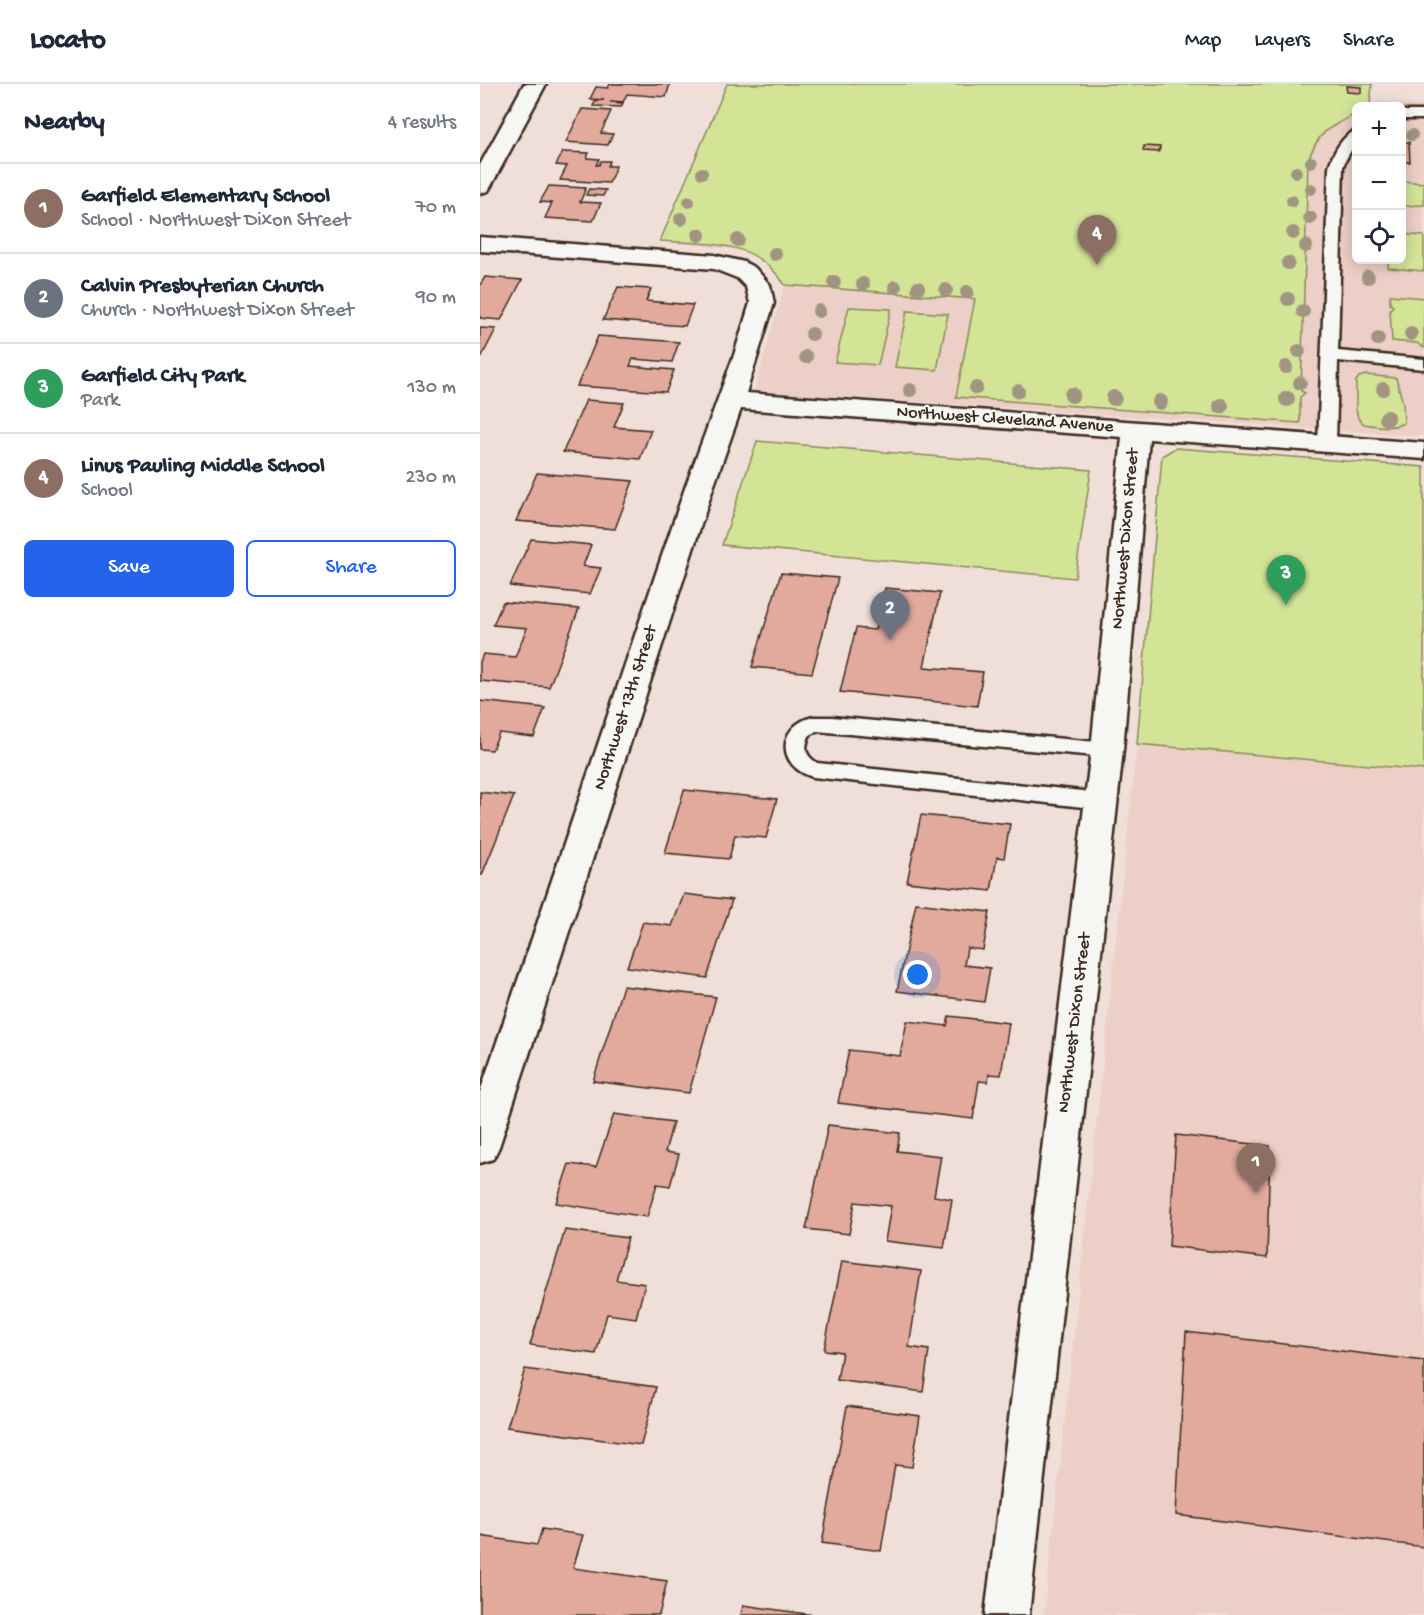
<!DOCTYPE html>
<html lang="en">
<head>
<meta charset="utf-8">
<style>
  body { margin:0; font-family:"Gochi Hand",sans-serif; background:#f6f6f7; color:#1f2937 }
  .controls { position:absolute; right:18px; top:18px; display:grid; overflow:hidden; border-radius:9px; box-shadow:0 3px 15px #0003 }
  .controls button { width:54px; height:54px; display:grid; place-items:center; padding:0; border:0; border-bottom:2px solid #e0e1e3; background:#fff; color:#1f2937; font:30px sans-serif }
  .you { position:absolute; left:438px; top:891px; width:21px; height:21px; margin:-15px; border:4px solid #fff; border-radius:50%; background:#1a73e8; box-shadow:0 0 0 9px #1a73e833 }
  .badge { display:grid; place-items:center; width:39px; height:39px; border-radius:50%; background:#2563eb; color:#fff; font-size:20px; font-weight:700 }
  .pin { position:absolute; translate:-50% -50px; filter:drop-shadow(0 2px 3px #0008) }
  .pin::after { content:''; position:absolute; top:32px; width:21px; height:18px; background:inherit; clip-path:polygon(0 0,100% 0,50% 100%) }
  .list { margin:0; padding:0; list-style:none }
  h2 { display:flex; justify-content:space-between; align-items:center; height:78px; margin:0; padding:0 24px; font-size:26px }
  h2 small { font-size:20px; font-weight:400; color:#747a83 }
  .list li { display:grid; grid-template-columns:39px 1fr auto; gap:18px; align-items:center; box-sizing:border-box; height:90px; padding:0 24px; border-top:2px solid #e0e1e3 }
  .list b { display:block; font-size:22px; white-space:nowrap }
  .list p { margin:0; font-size:20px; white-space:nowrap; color:#747a83 }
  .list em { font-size:20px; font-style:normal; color:#747a83 }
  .actions { display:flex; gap:12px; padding:18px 24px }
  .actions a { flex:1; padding:14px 0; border:2px solid #2563eb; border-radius:9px; text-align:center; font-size:21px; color:#2563eb }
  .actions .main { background:#2563eb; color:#fff }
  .icon { flex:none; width:33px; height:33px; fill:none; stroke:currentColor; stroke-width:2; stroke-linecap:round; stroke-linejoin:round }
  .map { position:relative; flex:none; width:944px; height:1531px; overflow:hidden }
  header { display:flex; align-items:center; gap:36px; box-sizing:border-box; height:84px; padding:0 30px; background:#fff; border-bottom:2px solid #e0e1e3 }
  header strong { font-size:28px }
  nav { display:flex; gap:33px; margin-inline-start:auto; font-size:21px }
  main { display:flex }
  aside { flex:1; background:#fff }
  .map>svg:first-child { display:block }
  .built { fill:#eccfc6; fill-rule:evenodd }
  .green { fill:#d4e497; stroke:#88875a; stroke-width:1.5 }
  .building { fill:#e2a99d; stroke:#3b2a1e; stroke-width:1.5 }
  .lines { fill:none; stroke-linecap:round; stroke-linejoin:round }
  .lane-casing { stroke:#3b2a1e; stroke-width:5 }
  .street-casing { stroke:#3b2a1e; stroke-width:5 }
  .lane { fill:#f6f6f2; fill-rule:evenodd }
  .street { fill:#f6f6f2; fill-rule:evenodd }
  .tree { fill:#a19582 }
  .labels { text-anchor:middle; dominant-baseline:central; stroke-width:4.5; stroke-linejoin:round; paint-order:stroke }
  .street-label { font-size:18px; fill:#3b2a1e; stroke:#f6f6f2 }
</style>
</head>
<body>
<header>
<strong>Locato</strong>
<nav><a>Map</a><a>Layers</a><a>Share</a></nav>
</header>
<main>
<aside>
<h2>Nearby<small>4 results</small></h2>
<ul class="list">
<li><span class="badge" style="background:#8d6e63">1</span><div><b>Garfield Elementary School</b><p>School · Northwest Dixon Street</p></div><em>70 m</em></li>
<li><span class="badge" style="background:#6b7280">2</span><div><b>Calvin Presbyterian Church</b><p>Church · Northwest Dixon Street</p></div><em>90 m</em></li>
<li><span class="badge" style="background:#2e9e5b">3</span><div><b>Garfield City Park</b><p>Park</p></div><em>130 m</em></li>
<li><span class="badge" style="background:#8d6e63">4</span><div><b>Linus Pauling Middle School</b><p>School</p></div><em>230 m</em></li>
</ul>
<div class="actions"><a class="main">Save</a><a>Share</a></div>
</aside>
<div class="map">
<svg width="944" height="1531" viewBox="0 0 944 1531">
  <rect width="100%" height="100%" fill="#f0dfd8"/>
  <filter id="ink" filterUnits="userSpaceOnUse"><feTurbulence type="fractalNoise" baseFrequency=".0167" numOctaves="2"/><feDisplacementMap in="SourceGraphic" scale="12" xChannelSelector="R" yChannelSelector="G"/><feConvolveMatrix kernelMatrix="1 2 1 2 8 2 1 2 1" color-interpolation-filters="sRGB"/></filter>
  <g filter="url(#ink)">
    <path class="built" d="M 247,0 L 892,0 L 892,19 L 944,22 L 944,352 L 274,307 L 305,201 L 295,187 L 282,175 L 267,167 L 180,157 ZM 876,22 L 922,22 L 922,176 L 876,176 Z
      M 657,660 L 944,686 L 944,1531 L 564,1531 Z"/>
    <path class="green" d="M 247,0 L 892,0 L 890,22 L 876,22 L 876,30 C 848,44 840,46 828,76 L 821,307 L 825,309 L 820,313 L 820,339 L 476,313 L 495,215 L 305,201 C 274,154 230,161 180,157 Z
      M 922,97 L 944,99 L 944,121 L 922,122 Z
      M 922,150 L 944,152 L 944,187 L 908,184 L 908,176 L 922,176 Z
      M 910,211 L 944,214 L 944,264 L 937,259 L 912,257 L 910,226 L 913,222 L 910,220 Z
      M 369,223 L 411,225 L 398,281 L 355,278 Z
      M 427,227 L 468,230 L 457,286 L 415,283 Z
      M 886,291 L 916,294 L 923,319 L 924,339 C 912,345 897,342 884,340 L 878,334 L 876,325 L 876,297 L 879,293 Z
      M 277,357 L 611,386 L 595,494 L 242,461 Z
      M 695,364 L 944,383 L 944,686 L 657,660 L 682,372 Z"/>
    <path class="building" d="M 130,0 L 190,0 L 186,13 L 147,10 L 143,18 L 132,17 L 131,18 L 143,19 L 141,23 L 113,22 L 115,17 L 124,16 L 110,15 L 116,3 L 128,4 Z
      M 866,2 L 881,3 L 881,9 L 867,8 Z
      M 102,25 L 131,27 L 121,49 L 133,50 L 128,61 L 86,58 Z
      M 922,58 L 929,58 L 930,78 L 922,78 Z
      M 664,62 L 680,63 L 679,68 L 663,67 Z
      M 83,68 L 109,69 L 107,74 L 119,75 L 116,81 L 119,81 L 121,77 L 130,77 L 128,82 L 136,82 L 129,99 L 80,96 L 87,82 L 76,81 Z
      M 69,102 L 106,104 L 100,118 L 121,119 L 113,137 L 65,134 L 72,119 L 60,118 Z
      M 109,105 L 126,106 L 123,112 L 106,111 Z
      M 5,193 L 42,196 L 21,236 L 0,234 L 0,201 Z
      M 138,203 L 171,205 L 166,217 L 213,221 L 205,242 L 123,236 Z
      M 0,244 L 16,245 L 0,276 Z
      M 118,252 L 199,258 L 192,278 L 153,275 L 150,282 L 194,286 L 186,308 L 97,302 Z
      M 106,316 L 144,319 L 134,343 L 171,346 L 160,375 L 83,368 Z
      M 57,389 L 153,397 L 135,445 L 36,437 Z
      M 51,455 L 111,461 L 103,482 L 121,484 L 110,510 L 30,502 Z
      M 301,489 L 358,494 L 332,589 L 272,583 Z
      M 405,504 L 460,509 L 444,583 L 503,588 L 497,622 L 360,608 L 376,544 L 395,546 Z
      M 23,518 L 99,525 L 69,603 L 0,597 L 0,578 L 3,570 L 35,573 L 47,544 L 13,541 Z
      M 0,617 L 65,624 L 54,653 L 19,649 L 12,666 L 0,665 Z
      M 204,706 L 297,715 L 286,754 L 255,751 L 249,775 L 185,769 Z
      M 0,708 L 34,712 L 2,791 L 0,791 Z
      M 441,731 L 530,740 L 524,774 L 517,773 L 511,807 L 427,798 Z
      M 204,810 L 252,816 L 227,894 L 147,883 L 163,838 L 192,842 Z
      M 436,819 L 510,828 L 503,866 L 487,864 L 484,881 L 510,884 L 504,918 L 417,907 Z
      M 143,902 L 236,913 L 209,1009 L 113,997 Z
      M 469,932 L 529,939 L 521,991 L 509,990 L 508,998 L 499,997 L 493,1035 L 358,1019 L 369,966 L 420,972 L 427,937 L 467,942 Z
      M 134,1030 L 193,1038 L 185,1068 L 199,1070 L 190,1102 L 177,1100 L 167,1133 L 76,1119 L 89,1080 L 116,1083 Z
      M 348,1041 L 420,1049 L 417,1067 L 461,1072 L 454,1112 L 472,1115 L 464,1164 L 405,1157 L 411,1122 L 375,1118 L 369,1150 L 326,1145 Z
      M 696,1051 L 790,1062 L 787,1174 L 689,1162 Z
      M 85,1146 L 148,1154 L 136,1196 L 165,1200 L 156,1234 L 127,1230 L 116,1270 L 50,1261 Z
      M 362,1177 L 441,1187 L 429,1263 L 449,1266 L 443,1308 L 357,1296 L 362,1268 L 344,1266 Z
      M 706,1248 L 944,1277 L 944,1463 L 696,1431 Z
      M 45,1285 L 176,1303 L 161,1361 L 27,1343 Z
      M 367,1322 L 440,1332 L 432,1383 L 415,1381 L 401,1467 L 342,1459 Z
      M 62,1445 L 103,1451 L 93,1484 L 187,1497 L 179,1531 L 0,1531 L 0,1452 L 57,1461 Z
      M 263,1521 L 334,1531 L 261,1531 Z"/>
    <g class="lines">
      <defs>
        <path id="lane" d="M 922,27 L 944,27 L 944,35 L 922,35 Z
          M 876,47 C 878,62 867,69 863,83 L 858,267 L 944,275 L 944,285 L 858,277 L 856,360 L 853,364 L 841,364 L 838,360 L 849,83 C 852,71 863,50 876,47 Z
          M 333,633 L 352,633 L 627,659 L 634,661 L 637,666 L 634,671 L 627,673 L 336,647 L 329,652 C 324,665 325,671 337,679 L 621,709 L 628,712 L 631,717 L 628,722 L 621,725 L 333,693 C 297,683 296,642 333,633 Z"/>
        <path id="street" d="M 44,0 L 66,0 L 11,102 L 8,107 L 0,109 L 0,81 Z
          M 0,153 L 234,171 L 264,178 L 275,184 L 290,201 L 294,219 L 266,309 L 944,359 L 944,375 L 669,355 L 643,666 L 549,1531 L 505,1531 L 611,666 L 642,353 L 261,325 L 233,404 L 19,1063 L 13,1075 L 0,1079 L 0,1008 L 205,404 L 254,271 L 270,219 L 266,203 L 257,194 L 234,185 L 0,167 Z"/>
      </defs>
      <use href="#lane" class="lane-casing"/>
      <use href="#street" class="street-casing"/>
      <use href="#lane" class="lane"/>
      <use href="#street" class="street"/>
    </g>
    <g class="tree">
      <circle cx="932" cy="51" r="6"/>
      <circle cx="831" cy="78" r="6"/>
      <circle cx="816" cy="88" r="6"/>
      <circle cx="222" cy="89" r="6"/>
      <circle cx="831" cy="105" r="6"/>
      <circle cx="812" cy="117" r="6"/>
      <circle cx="209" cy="118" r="6"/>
      <circle cx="830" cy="134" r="7"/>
      <circle cx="201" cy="135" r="7"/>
      <circle cx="813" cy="149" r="7"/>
      <circle cx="219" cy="151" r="7"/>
      <circle cx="258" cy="156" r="7"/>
      <circle cx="826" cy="162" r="7"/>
      <circle cx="295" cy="170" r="7"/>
      <circle cx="808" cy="179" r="7"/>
      <circle cx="888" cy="193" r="7"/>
      <circle cx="354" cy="198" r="7"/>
      <circle cx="383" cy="200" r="7"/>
      <circle cx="415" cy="203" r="7"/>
      <circle cx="438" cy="204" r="7"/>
      <circle cx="466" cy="206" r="7"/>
      <circle cx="487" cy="208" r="7"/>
      <circle cx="808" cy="215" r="7"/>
      <circle cx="339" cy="227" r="7"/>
      <circle cx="823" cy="227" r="7"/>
      <circle cx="332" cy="250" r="7"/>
      <circle cx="931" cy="250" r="7"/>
      <circle cx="898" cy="255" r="7"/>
      <circle cx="819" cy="267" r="7"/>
      <circle cx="326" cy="273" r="7"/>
      <circle cx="806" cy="283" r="7"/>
      <circle cx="820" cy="299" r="7"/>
      <circle cx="496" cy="304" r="7"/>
      <circle cx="903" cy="305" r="7"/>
      <circle cx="430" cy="306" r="7"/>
      <circle cx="538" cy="307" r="7"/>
      <circle cx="592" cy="311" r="8"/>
      <circle cx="634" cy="314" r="8"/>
      <circle cx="807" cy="315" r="8"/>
      <circle cx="680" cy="318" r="8"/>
      <circle cx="741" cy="322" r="8"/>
      <circle cx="907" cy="334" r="8"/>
    </g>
  </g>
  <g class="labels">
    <g class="street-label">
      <text transform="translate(525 336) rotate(4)">Northwest Cleveland Avenue</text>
      <text transform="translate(646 455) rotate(-85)">Northwest Dixon Street</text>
      <text transform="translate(146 624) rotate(-72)">Northwest 13th Street</text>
      <text transform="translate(595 939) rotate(-83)">Northwest Dixon Street</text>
    </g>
  </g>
</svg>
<div class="controls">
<button>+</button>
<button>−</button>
<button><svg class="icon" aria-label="locate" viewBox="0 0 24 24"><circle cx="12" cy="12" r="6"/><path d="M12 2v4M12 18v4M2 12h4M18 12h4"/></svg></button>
</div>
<div class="you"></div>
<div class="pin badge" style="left:776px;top:1109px;background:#8d6e63">1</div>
<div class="pin badge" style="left:410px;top:556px;background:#6b7280">2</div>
<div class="pin badge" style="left:806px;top:521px;background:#2e9e5b">3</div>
<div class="pin badge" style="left:617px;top:181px;background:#8d6e63">4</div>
</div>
</main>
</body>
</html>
